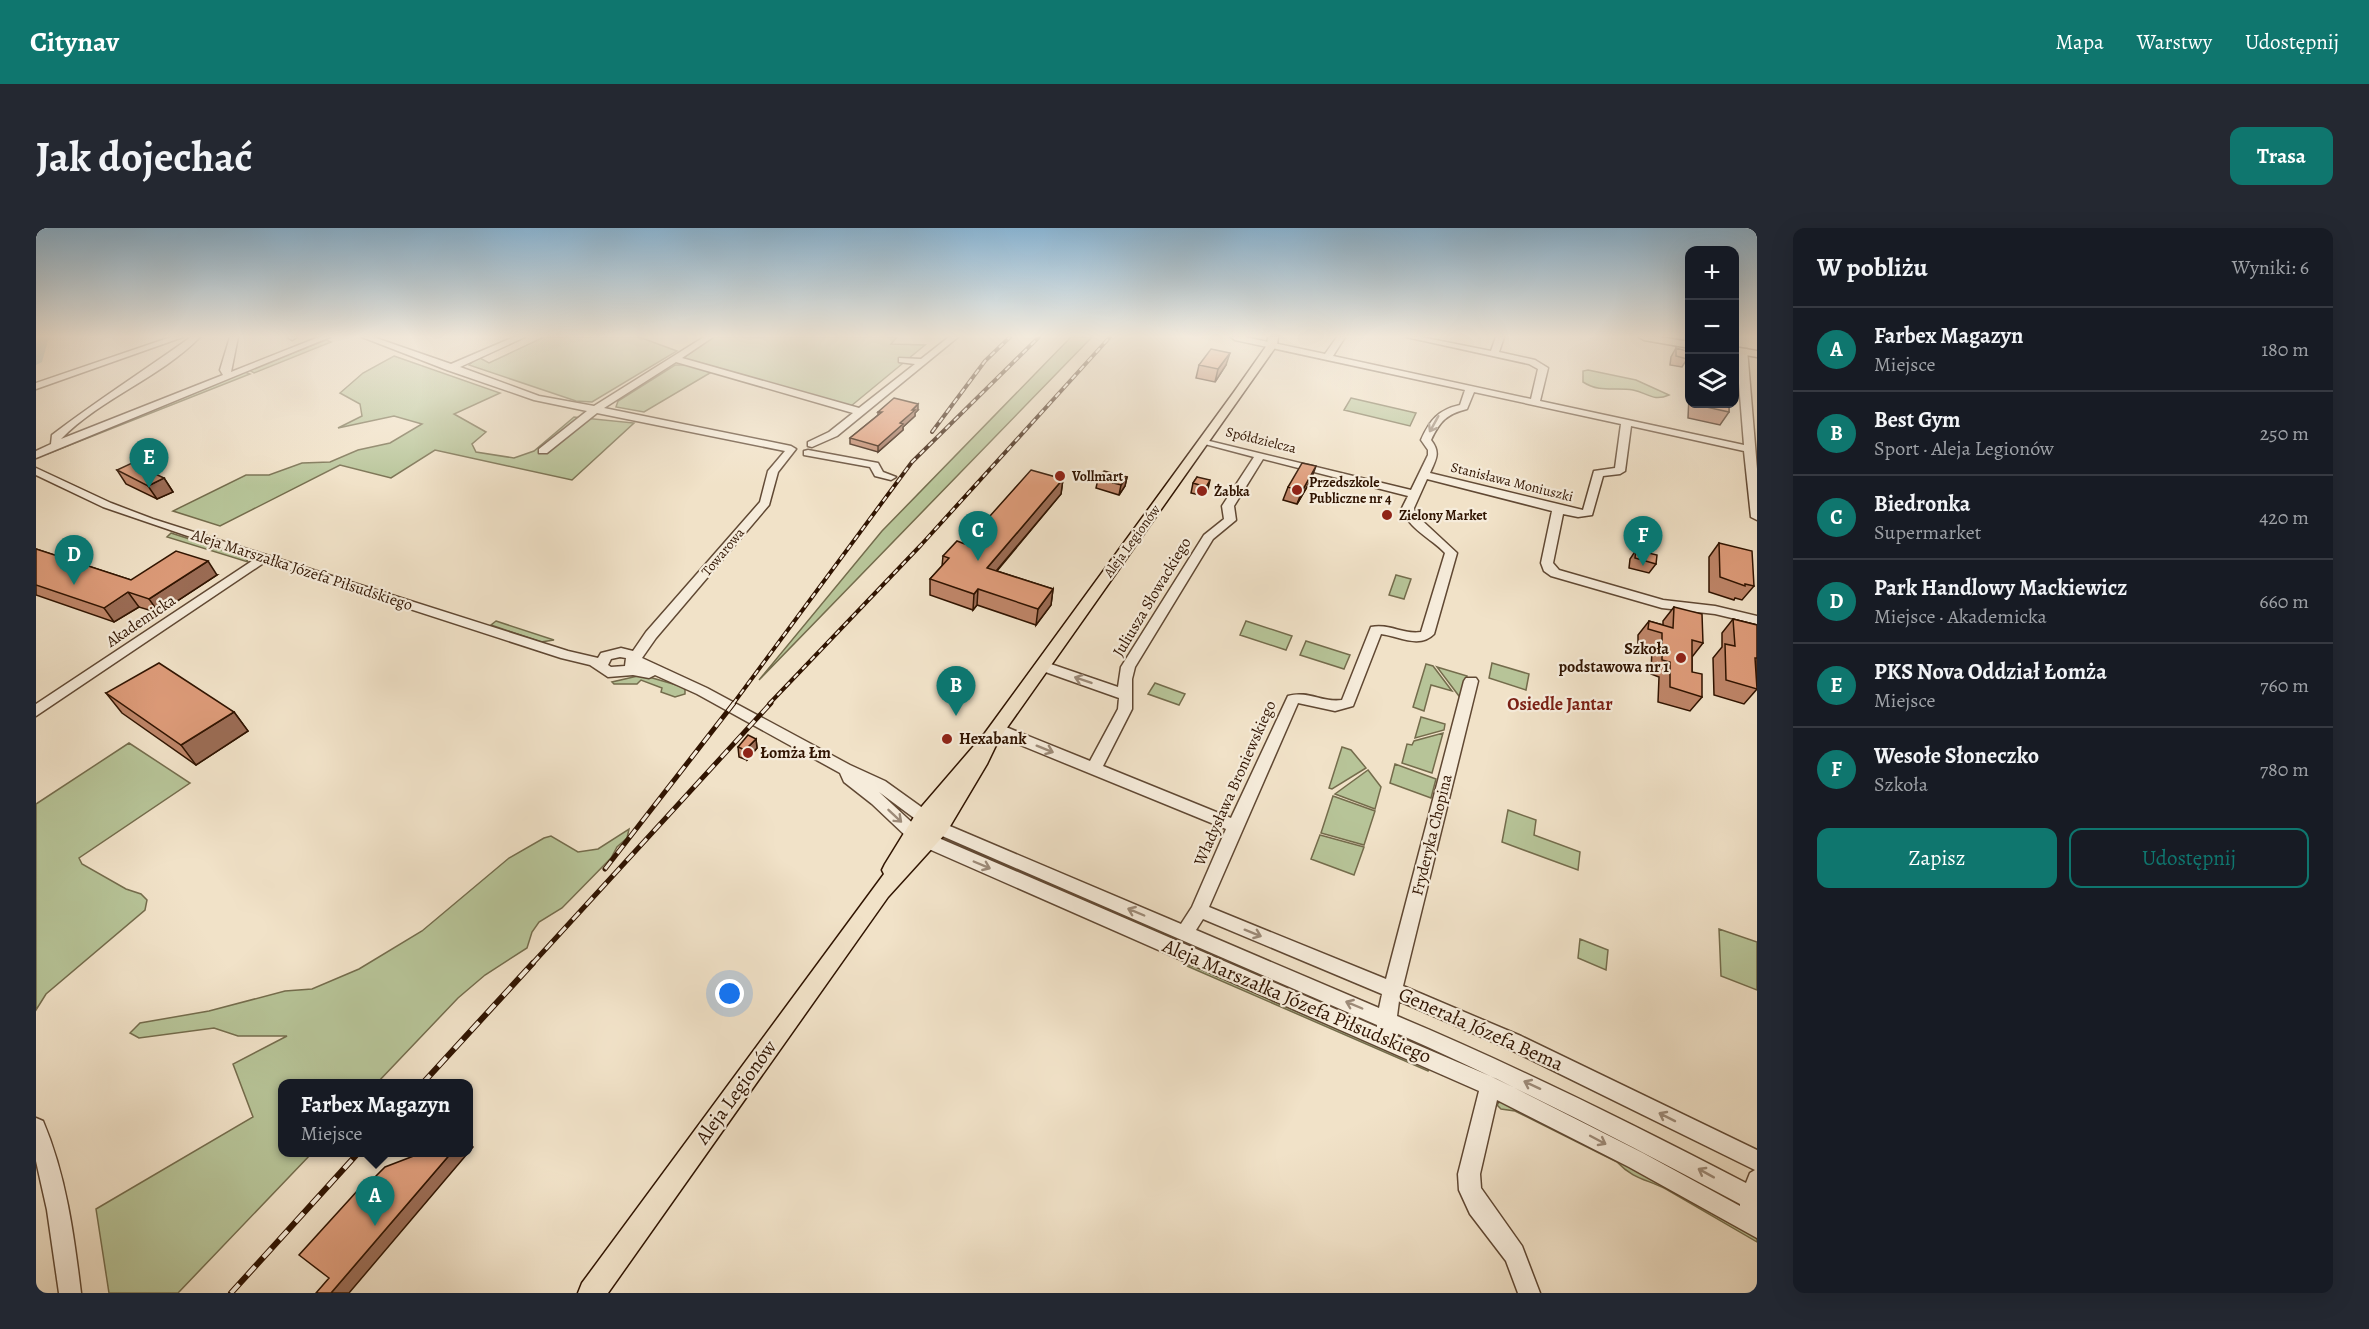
<!DOCTYPE html>
<html lang="pl">
<head>
<meta charset="utf-8">
<style>
  body { margin:0; font-family:Alegreya,serif; background:#242831; color:#f1f3f6 }
  .controls { position:absolute; right:18px; top:18px; display:grid; overflow:hidden; border-radius:12px; box-shadow:0 6px 24px #0002 }
  .controls button { width:54px; height:54px; display:grid; place-items:center; padding:0; border:0; border-bottom:2px solid #363941; background:#171b24; color:#f1f3f6; font:30px sans-serif }
  .you { position:absolute; left:694px; top:766px; width:21px; height:21px; margin:-15px; border:4px solid #fff; border-radius:50%; background:#1a73e8; box-shadow:0 0 0 9px #1a73e833 }
  .badge { display:grid; place-items:center; width:39px; height:39px; border-radius:50%; background:#0f766e; color:#fff; font-size:20px; font-weight:700 }
  .pin { position:absolute; translate:-50% -50px; filter:drop-shadow(0 2px 3px #0008) }
  .pin::after { content:''; position:absolute; top:32px; width:21px; height:18px; background:inherit; clip-path:polygon(0 0,100% 0,50% 100%) }
  .popup { position:absolute; left:242px; top:851px; width:195px; height:78px; box-sizing:border-box; display:grid; place-content:center; border-radius:12px; background:#171b24; filter:drop-shadow(0 2px 4px #0005); font-size:20px; white-space:nowrap; color:#9ea1a6 }
  .popup b { font-size:22px; color:#f1f3f6 }
  .popup::after { content:''; position:absolute; left:50%; top:100%; margin-left:-12px; border:12px solid transparent; border-top-color:#171b24 }
  .list { margin:0; padding:0; list-style:none }
  h2 { display:flex; justify-content:space-between; align-items:center; height:78px; margin:0; padding:0 24px; font-size:26px }
  h2 small { font-size:20px; font-weight:400; color:#9ea1a6 }
  .list li { display:grid; grid-template-columns:39px 1fr auto; gap:18px; align-items:center; box-sizing:border-box; height:84px; padding:0 24px; border-top:2px solid #363941 }
  .list b { display:block; font-size:22px; white-space:nowrap }
  .list p { margin:0; font-size:20px; white-space:nowrap; color:#9ea1a6 }
  .list em { font-size:20px; font-style:normal; color:#9ea1a6 }
  .actions { display:flex; gap:12px; padding:18px 24px }
  .actions a { flex:1; padding:14px 0; border:2px solid #0f766e; border-radius:12px; text-align:center; font-size:21px; color:#0f766e }
  .actions .main { background:#0f766e; color:#fff }
  .icon { flex:none; width:33px; height:33px; fill:none; stroke:currentColor; stroke-width:2; stroke-linecap:round; stroke-linejoin:round }
  .map { position:relative; flex:none; width:1721px; height:1065px; overflow:hidden; border-radius:12px }
  header { display:flex; align-items:center; gap:36px; box-sizing:border-box; height:84px; padding:0 30px; background:#0f766e; color:#fff }
  header strong { font-size:28px }
  nav { display:flex; gap:33px; margin-inline-start:auto; font-size:21px }
  .intro { display:flex; align-items:center; justify-content:space-between; box-sizing:border-box; height:144px; padding:0 36px }
  h1 { margin:0; font-size:42px }
  .button { padding:15px 27px; border-radius:12px; background:#0f766e; color:#fff; font-size:21px; font-weight:700 }
  main { display:flex; gap:36px; padding:0 36px }
  aside { flex:1; background:#171b24; border-radius:12px; box-shadow:0 6px 24px #0002 }
  .map>svg:first-child { display:block }
  .green { fill:#b7c498; stroke:#746c4c; stroke-width:1.5 }
  .lines { fill:none; stroke-linecap:round; stroke-linejoin:round }
  .river { fill:#9dbcbe; fill-rule:evenodd }
  .minor-casing { stroke:#604833; stroke-width:3 }
  .major-casing { stroke:#301401; stroke-width:3 }
  .minor { fill:#f6ecdb; fill-rule:evenodd }
  .major { fill:#f1e2c8; fill-rule:evenodd }
  .rail-far2-casing { stroke:#301401; stroke-width:4 }
  .rail-far1-casing { stroke:#301401; stroke-width:5 }
  .rail-casing { stroke:#301401; stroke-width:6 }
  .rail-far2 { stroke:#f6ecdb; stroke-width:2; stroke-dasharray:6; stroke-linecap:butt }
  .rail-far1 { stroke:#f6ecdb; stroke-width:3; stroke-dasharray:10; stroke-linecap:butt }
  .rail { stroke:#f6ecdb; stroke-width:4; stroke-dasharray:12; stroke-linecap:butt }
  .wall { fill:#be8568; stroke:#301401; stroke-width:1.5 }
  .shaded-wall { fill:#9b6c55; stroke:#301401; stroke-width:1.5 }
  .building { fill:#dd9b79; stroke:#301401; stroke-width:1.5 }
  .oneway { stroke:#9d8b79 }
  .poi-dot { fill:#8f2418; stroke:#f6ecdb; stroke-width:2 }
  .labels { text-anchor:middle; dominant-baseline:central; stroke-width:4.5; stroke-linejoin:round; paint-order:stroke }
  .far-street-label { font-size:14px; fill:#301401; stroke:#f6ecdb }
  .far-poi-label { font-size:14px; font-weight:bold; fill:#301401; stroke:#f6ecdb; text-anchor:start }
  .street-label { font-size:16px; fill:#301401; stroke:#f6ecdb }
  .poi-label { font-size:16px; font-weight:bold; fill:#301401; stroke:#f6ecdb; text-anchor:start }
  .neighbourhood-label { font-size:18px; font-weight:bold; fill:#7a1f14; stroke:#f6ecdb }
  .near-street-label { font-size:20px; fill:#301401; stroke:#f6ecdb }
</style>
</head>
<body>
<header>
<strong>Citynav</strong>
<nav><a>Mapa</a><a>Warstwy</a><a>Udostępnij</a></nav>
</header>
<div class="intro"><h1>Jak dojechać</h1><a class="button">Trasa</a></div>
<main>
<div class="map">
<svg width="1721" height="1065" viewBox="0 0 1721 1065">
  <rect width="100%" height="100%" fill="#f1e2c8"/>
  <filter id="stains"><feTurbulence type="fractalNoise" baseFrequency=".00333" numOctaves="4"/><feColorMatrix values="0 0 0 0 .2 0 0 0 0 .09 0 0 0 0 .02 0 0 0 .5 -.17"/></filter>
  <radialGradient id="worn" r=".72"><stop offset=".6" stop-color="#630" stop-opacity="0"/><stop offset="1" stop-color="#630" stop-opacity=".3"/></radialGradient>
  <path class="green" d="M 508,109 L 603,109 L 641,123 L 556,174 L 540,173 L 433,137 L 442,129 L 453,135 Z
    M 678,109 L 861,109 L 855,116 L 889,117 L 815,178 L 647,130 Z
    M 1035,109 L 1056,109 L 723,452 L 846,303 Z
    M 290,112 L 295,114 L 218,145 L 213,142 Z
    M 358,128 L 464,165 L 418,186 L 450,204 L 436,216 L 440,224 L 478,230 L 498,223 L 538,189 L 598,195 L 536,252 L 399,222 L 355,250 L 304,237 L 184,298 L 137,283 L 210,247 L 233,247 L 266,235 L 294,234 L 322,222 L 354,215 L 386,196 L 358,188 L 302,200 L 326,188 L 324,176 L 304,165 L 327,145 Z
    M 639,137 L 658,137 L 679,142 L 608,184 L 580,179 L 582,173 Z
    M 1552,142 L 1600,152 L 1633,167 C 1617,174 1612,165 1597,162 C 1579,159 1564,165 1547,154 L 1547,143 Z
    M 209,144 L 214,146 L 11,226 L 15,224 Z
    M 1315,170 L 1380,185 L 1374,198 L 1308,182 Z
    M 135,305 L 209,329 L 212,334 L 131,309 Z
    M 1360,347 L 1375,351 L 1368,371 L 1353,367 Z
    M 460,393 L 518,412 L 505,414 L 455,397 Z
    M 1210,393 L 1256,408 L 1250,422 L 1204,407 Z
    M 1270,413 L 1314,427 L 1308,441 L 1264,427 Z
    M 1456,435 L 1493,446 L 1490,462 L 1453,450 Z
    M 1390,436 L 1397,438 L 1416,463 L 1395,457 L 1388,483 L 1377,479 Z
    M 1401,439 L 1431,448 L 1426,469 L 1423,468 Z
    M 606,447 L 644,458 L 649,461 L 649,466 L 639,469 L 625,464 L 626,460 L 605,452 L 601,456 L 578,456 L 576,454 Z
    M 1119,455 L 1149,466 L 1143,477 L 1112,466 Z
    M 1385,489 L 1409,496 L 1408,502 L 1379,510 Z
    M 1407,505 L 1396,545 L 1366,535 L 1371,516 L 1376,517 L 1378,513 Z
    M 93,515 L 154,555 L 43,630 L 46,636 L 90,661 L 105,666 L 111,672 L 109,682 L 10,766 L 0,782 L 0,576 Z
    M 1306,519 L 1315,522 L 1330,540 L 1296,561 L 1293,560 Z
    M 1359,536 L 1400,551 L 1395,570 L 1354,555 Z
    M 1332,542 L 1345,559 L 1339,581 L 1299,566 Z
    M 1297,568 L 1339,583 L 1328,617 L 1285,605 Z
    M 1472,582 L 1500,592 L 1498,607 L 1544,624 L 1542,642 L 1466,614 Z
    M 593,601 L 591,610 L 581,619 L 575,630 L 526,680 L 503,694 L 496,704 L 491,720 L 449,747 L 422,770 L 341,855 L 246,856 L 246,924 L 276,925 L 142,1065 L 73,1065 L 60,981 L 217,889 L 197,836 L 251,808 L 202,808 L 178,800 L 103,810 L 94,805 L 104,795 L 173,783 L 249,763 L 276,761 L 323,741 L 386,703 L 473,630 L 508,610 L 515,608 L 542,624 L 562,621 Z
    M 1284,607 L 1328,619 L 1318,647 L 1275,631 Z
    M 926,616 L 1109,694 L 1106,700 L 923,622 Z
    M 1683,701 L 1721,714 L 1721,762 L 1685,748 Z
    M 1544,711 L 1572,722 L 1570,742 L 1542,730 Z
    M 1162,718 L 1339,793 L 1343,801 L 1164,725 Z
    M 1162,737 L 1394,837 L 1392,843 L 1151,738 Z
    M 1464,873 L 1469,873 L 1721,1006 L 1721,1014 L 1630,961 C 1610,951 1597,951 1581,934 L 1479,883 L 1465,881 L 1461,877 Z"/>
  <g class="lines">
    <path class="river" d="M 3,109 L 13,109 L 6,134 L 0,137 L 0,117 Z"/>
    <defs>
      <path id="minor" d="M 135,109 L 147,109 L 0,161 L 0,155 Z
        M 155,109 L 164,109 C 124,150 65,170 25,211 L 187,147 L 184,142 L 194,109 L 202,109 L 195,144 L 283,109 L 294,109 L 0,230 L 0,223 L 15,216 L 16,207 C 62,172 109,142 155,109 Z
        M 252,109 L 261,109 L 256,112 Z
        M 326,109 L 337,109 L 415,136 L 478,109 L 489,109 L 424,139 L 503,168 L 558,178 L 668,109 L 677,109 L 646,130 L 823,180 L 879,136 L 863,134 L 863,130 L 885,131 L 913,109 L 922,109 L 801,208 L 776,219 L 772,218 L 772,214 L 793,204 L 817,185 L 640,134 L 568,180 L 755,218 L 760,221 L 742,244 L 733,277 L 620,410 L 606,430 L 671,460 L 814,537 L 849,553 L 909,596 L 1145,696 L 1156,679 L 1190,601 L 955,505 L 953,501 L 960,496 L 965,497 L 1054,533 L 1082,481 L 1083,470 L 1001,441 L 999,438 L 1006,433 L 1082,459 L 1085,439 L 1168,307 L 1188,291 L 1186,278 L 1218,229 L 1165,215 L 1165,211 L 1375,262 L 1392,227 L 1392,222 L 1385,212 C 1394,192 1402,182 1424,177 L 1429,162 L 1199,112 L 1195,109 L 1209,109 L 1289,126 L 1301,109 L 1309,109 L 1297,128 L 1495,171 L 1502,141 L 1493,136 L 1370,109 L 1385,109 L 1455,123 L 1460,109 L 1468,109 L 1463,124 L 1499,132 L 1512,140 L 1504,173 L 1708,217 L 1701,130 L 1705,121 L 1711,121 L 1721,241 L 1721,292 L 1715,289 L 1708,223 L 1595,198 L 1589,243 L 1584,246 L 1567,248 L 1556,287 L 1542,289 L 1527,286 L 1517,335 L 1523,342 L 1627,372 L 1679,378 L 1721,388 L 1721,396 L 1679,386 L 1626,380 L 1515,348 L 1508,343 L 1505,335 L 1516,283 L 1391,251 L 1378,280 L 1379,286 L 1421,325 L 1398,406 C 1384,421 1362,408 1345,406 L 1317,478 L 1299,483 L 1262,475 L 1173,679 L 1350,751 L 1428,453 L 1430,450 L 1440,450 L 1442,453 L 1367,758 L 1485,808 L 1721,922 L 1721,1010 L 1593,939 L 1461,872 L 1444,946 L 1445,960 L 1486,1018 L 1504,1065 L 1482,1065 L 1470,1033 L 1434,986 L 1423,962 L 1422,946 L 1443,863 L 886,618 L 872,610 L 836,576 L 808,554 L 804,545 L 661,466 L 619,447 L 613,450 L 597,447 L 572,449 L 554,437 L 525,430 L 229,334 L 0,488 L 0,476 L 219,331 L 67,279 L 0,247 L 0,240 L 75,275 L 117,291 L 532,423 L 562,430 L 565,425 L 585,420 L 597,423 L 610,404 L 724,274 L 732,243 L 749,223 L 561,185 L 511,225 L 503,225 L 503,221 L 551,183 L 498,172 L 411,142 ZM 1438,164 L 1585,196 L 1579,240 L 1558,243 L 1547,282 L 1394,245 C 1400,231 1405,225 1395,212 C 1404,193 1411,186 1431,181 ZM 1227,231 L 1372,268 L 1366,280 C 1372,301 1395,310 1409,325 L 1385,404 C 1368,407 1353,395 1335,399 L 1306,472 C 1287,475 1272,462 1252,468 L 1195,590 L 1067,538 L 1096,481 L 1096,451 L 1099,439 L 1177,311 L 1200,292 L 1198,278 ZM 584,429 L 590,430 L 589,438 L 575,439 L 572,437 L 575,431 ZM 843,564 L 897,604 L 1341,797 L 1341,799 L 898,608 L 884,602 ZM 1167,691 L 1346,766 L 1343,780 L 1160,702 ZM 1363,773 L 1471,820 L 1719,942 L 1714,945 L 1710,955 C 1595,895 1480,838 1361,788 ZM 1358,804 C 1476,856 1591,915 1704,976 L 1704,978 L 1607,925 L 1461,851 L 1356,806 Z
        M 772,222 L 842,235 L 847,244 L 860,249 L 855,252 L 839,248 L 834,239 L 768,227 L 768,223 Z
        M 0,890 L 7,893 C 30,947 38,1007 45,1065 L 23,1065 L 11,982 L 0,933 Z"/>
      <path id="major" d="M 1232,109 L 1242,109 L 1241,117 L 963,511 L 951,536 L 910,605 L 852,669 L 572,1065 L 542,1065 L 546,1055 L 848,646 L 846,642 L 849,636 L 881,584 L 949,505 L 1198,164 L 1231,117 Z
        M 1603,109 L 1624,109 L 1654,114 L 1654,120 L 1608,112 Z
        M 1698,119 L 1721,123 L 1721,129 L 1698,125 Z"/>
    </defs>
    <use href="#minor" class="minor-casing"/>
    <use href="#major" class="major-casing"/>
    <use href="#minor" class="minor"/>
    <use href="#major" class="major"/>
    <defs>
      <path id="rail-far2" d="M 896,204 L 949,133 L 974,109
        M 697,476 L 876,234 L 1003,109
        M 733,476 L 885,317 L 1074,109"/>
      <path id="rail-far1" d="M 569,641 L 698,475
        M 496,736 L 735,475"/>
      <path id="rail" d="M 386,856 L 497,735
        M 195,1065 L 323,924"/>
    </defs>
    <use href="#rail-far2" class="rail-far2-casing"/>
    <use href="#rail-far1" class="rail-far1-casing"/>
    <use href="#rail" class="rail-casing"/>
    <use href="#rail-far2" class="rail-far2"/>
    <use href="#rail-far1" class="rail-far1"/>
    <use href="#rail" class="rail"/>
  </g>
  <path class="wall" d="M 1640,120 L 1651,131 L 1646,139 L 1634,137 L 1635,129 Z
    M 1163,137 L 1190,137 L 1179,154 L 1160,150 Z
    M 1653,167 L 1653,176 L 1693,176 L 1693,184 L 1684,197 L 1652,190 L 1653,168 Z
    M 882,182 L 879,185 L 879,188 L 867,199 L 867,202 L 842,224 L 814,216 L 814,210 L 842,187 L 842,184 Z
    M 81,242 L 128,250 L 137,264 L 121,271 L 90,256 Z
    M 1091,249 L 1089,258 L 1083,267 L 1060,260 L 1062,251 Z
    M 1161,249 L 1172,261 L 1167,268 L 1155,265 L 1157,255 Z
    M 1027,251 L 1025,266 L 961,343 L 1017,361 L 1015,377 L 1000,397 L 941,377 L 937,382 L 894,367 L 894,351 L 906,338 L 907,328 L 929,316 Z
    M 1275,252 L 1261,276 L 1247,272 L 1252,259 Z
    M 1683,315 L 1718,358 L 1706,372 L 1699,370 L 1698,372 L 1673,364 L 1673,329 Z
    M 0,321 L 95,352 L 181,347 L 123,385 L 103,379 L 78,394 L 0,367 Z
    M 1600,322 L 1620,336 L 1613,345 L 1593,340 L 1594,331 Z
    M 1638,379 L 1667,415 L 1656,429 L 1656,444 L 1666,469 L 1654,483 L 1622,474 L 1623,449 L 1615,446 L 1616,419 L 1602,416 L 1602,407 L 1613,393 L 1627,397 L 1627,393 Z
    M 1697,391 L 1721,397 L 1721,461 L 1708,476 L 1678,467 L 1677,430 L 1686,419 L 1686,405 Z
    M 70,465 L 198,484 L 212,503 L 160,537 L 86,485 Z
    M 720,511 L 721,520 L 711,532 L 703,529 L 702,519 Z"/>
  <path class="shaded-wall" d="M 1194,125 L 1190,137 L 1179,154 L 1182,141 Z
    M 882,176 L 882,182 L 879,185 L 879,188 L 867,199 L 867,202 L 842,224 L 842,218 Z
    M 1280,238 L 1275,252 L 1261,276 L 1266,263 Z
    M 1091,249 L 1089,258 L 1083,267 L 1085,257 Z
    M 128,250 L 137,264 L 121,271 L 112,258 Z
    M 1027,251 L 1025,266 L 950,355 L 951,340 Z
    M 1174,252 L 1172,261 L 1167,268 L 1170,259 Z
    M 172,333 L 181,347 L 123,385 L 113,371 Z
    M 942,361 L 941,377 L 937,382 L 938,366 Z
    M 1017,361 L 1015,377 L 1000,397 L 1002,381 Z
    M 92,364 L 103,379 L 78,394 L 68,380 Z
    M 198,484 L 212,503 L 160,537 L 145,517 Z
    M 720,511 L 721,520 L 711,532 L 709,522 Z
    M 432,913 L 437,919 L 313,1065 L 295,1065 L 416,924 L 432,924 Z"/>
  <path class="building" d="M 1640,120 L 1651,123 L 1651,131 L 1640,128 Z
    M 1175,121 L 1194,125 L 1182,141 L 1163,137 Z
    M 858,170 L 882,176 L 876,182 L 879,182 L 864,195 L 867,196 L 842,218 L 814,210 L 846,184 L 842,184 Z
    M 1661,176 L 1693,176 L 1693,184 L 1661,177 Z
    M 96,235 L 128,250 L 112,258 L 81,242 Z
    M 1266,235 L 1280,238 L 1266,263 L 1252,259 Z
    M 995,242 L 1027,251 L 951,340 L 1017,361 L 1002,381 L 942,361 L 938,366 L 894,351 L 913,330 L 907,328 L 921,313 L 929,316 Z
    M 1068,243 L 1091,249 L 1085,257 L 1062,251 Z
    M 1161,249 L 1174,252 L 1170,259 L 1157,255 Z
    M 1683,315 L 1716,323 L 1718,358 L 1709,356 L 1709,358 L 1684,349 Z
    M 0,321 L 95,352 L 140,323 L 172,333 L 113,371 L 92,364 L 68,380 L 0,357 Z
    M 1600,322 L 1621,327 L 1620,336 L 1599,330 Z
    M 1638,379 L 1666,386 L 1667,415 L 1656,412 L 1656,444 L 1666,446 L 1666,469 L 1634,459 L 1634,434 L 1626,432 L 1626,405 L 1612,401 L 1613,393 L 1637,400 Z
    M 1697,391 L 1721,397 L 1721,430 L 1719,430 L 1721,461 L 1690,452 L 1689,416 L 1699,418 Z
    M 123,435 L 198,484 L 145,517 L 70,465 Z
    M 712,507 L 720,511 L 709,522 L 702,519 Z
    M 388,924 L 416,924 L 295,1065 L 280,1065 L 293,1050 L 263,1027 L 333,950 L 335,953 L 349,939 Z"/>
  <defs><path id="oneway-shaft" d="M-6 0H5M1.5-3L5.5 0L1.5 3" fill="none" stroke-width="1.6" stroke-linecap="round" stroke-linejoin="round" transform="scale(1.5)"/></defs>
  <g class="oneway">
    <use href="#oneway-shaft" transform="translate(1398 196) rotate(119)"/>
    <use href="#oneway-shaft" transform="translate(1047 452) rotate(-161)"/>
    <use href="#oneway-shaft" transform="translate(1009 521) rotate(22)"/>
    <use href="#oneway-shaft" transform="translate(859 588) rotate(43)"/>
    <use href="#oneway-shaft" transform="translate(946 637) rotate(23)"/>
    <use href="#oneway-shaft" transform="translate(1100 684) rotate(-157)"/>
    <use href="#oneway-shaft" transform="translate(1217 705) rotate(22)"/>
    <use href="#oneway-shaft" transform="translate(1318 777) rotate(-157)"/>
    <use href="#oneway-shaft" transform="translate(1496 857) rotate(-155)"/>
    <use href="#oneway-shaft" transform="translate(1631 889) rotate(-153)"/>
    <use href="#oneway-shaft" transform="translate(1562 912) rotate(28)"/>
    <use href="#oneway-shaft" transform="translate(1670 945) rotate(-151)"/>
  </g>
  <linearGradient id="sky" x2="0" y2="1"><stop stop-color="#8ab7d7"/><stop offset="0.42" stop-color="#f9f2e6"/><stop offset="1" stop-color="#f9f2e6" stop-opacity="0"/></linearGradient>
  <rect width="1721" height="258" fill="url(#sky)"/>
  <g class="poi-dot">
    <circle cx="1024" cy="248" r="6"/>
    <circle cx="1261" cy="262" r="6"/>
    <circle cx="1166" cy="263" r="6"/>
    <circle cx="1351" cy="287" r="6"/>
    <circle cx="1645" cy="430" r="6"/>
    <circle cx="911" cy="511" r="6"/>
    <circle cx="712" cy="525" r="6"/>
  </g>
  <g class="labels">
    <g class="far-street-label">
      <text transform="translate(1225 212) rotate(14)">Spółdzielcza</text>
      <text transform="translate(1476 254) rotate(14)">Stanisława Moniuszki</text>
      <text transform="translate(1096 313) rotate(-54)">Aleja Legionów</text>
      <text transform="translate(687 324) rotate(-50)">Towarowa</text>
    </g>
    <g class="far-poi-label">
      <text x="1036" y="248">Vollmart</text>
      <text x="1273" y="254">Przedszkole<tspan x="1273" dy="16">Publiczne nr 4</tspan></text>
      <text x="1178" y="263">Żabka</text>
      <text x="1363" y="287">Zielony Market</text>
    </g>
    <g class="street-label">
      <text transform="translate(266 342) rotate(18)">Aleja Marszałka Józefa Piłsudskiego</text>
      <text transform="translate(1116 369) rotate(-59)">Juliusza Słowackiego</text>
      <text transform="translate(105 393) rotate(-34)">Akademicka</text>
      <text transform="translate(1199 555) rotate(-66)">Władysława Broniewskiego</text>
      <text transform="translate(1396 607) rotate(-76)">Fryderyka Chopina</text>
    </g>
    <g class="poi-label">
      <text x="1633" y="421" text-anchor="end">Szkoła<tspan x="1633" dy="18">podstawowa nr 1</tspan></text>
      <text x="923" y="511">Hexabank</text>
      <text x="724" y="525">Łomża Łm</text>
    </g>
    <g class="neighbourhood-label">
      <text x="1524" y="476">Osiedle Jantar</text>
    </g>
    <g class="near-street-label">
      <text transform="translate(1261 773) rotate(23)">Aleja Marszałka Józefa Piłsudskiego</text>
      <text transform="translate(1445 801) rotate(24)">Generała Józefa Bema</text>
      <text transform="translate(700 864) rotate(-54)">Aleja Legionów</text>
    </g>
  </g>
  <rect width="100%" height="100%" filter="url(#stains)"/>
  <rect width="100%" height="100%" fill="url(#worn)"/>
</svg>
<div class="controls">
<button>+</button>
<button>−</button>
<button><svg class="icon" aria-label="layers" viewBox="0 0 24 24"><path d="M12 4l9 5-9 5-9-5zM3 14l9 5 9-5"/></svg></button>
</div>
<div class="you"></div>
<div class="pin badge" style="left:339px;top:998px">A</div>
<div class="popup"><b>Farbex Magazyn</b>Miejsce</div>
<div class="pin badge" style="left:920px;top:488px">B</div>
<div class="pin badge" style="left:942px;top:333px">C</div>
<div class="pin badge" style="left:38px;top:357px">D</div>
<div class="pin badge" style="left:113px;top:260px">E</div>
<div class="pin badge" style="left:1607px;top:338px">F</div>
</div>
<aside>
<h2>W pobliżu<small>Wyniki: 6</small></h2>
<ul class="list">
<li><span class="badge">A</span><div><b>Farbex Magazyn</b><p>Miejsce</p></div><em>180 m</em></li>
<li><span class="badge">B</span><div><b>Best Gym</b><p>Sport · Aleja Legionów</p></div><em>250 m</em></li>
<li><span class="badge">C</span><div><b>Biedronka</b><p>Supermarket</p></div><em>420 m</em></li>
<li><span class="badge">D</span><div><b>Park Handlowy Mackiewicz</b><p>Miejsce · Akademicka</p></div><em>660 m</em></li>
<li><span class="badge">E</span><div><b>PKS Nova Oddział Łomża</b><p>Miejsce</p></div><em>760 m</em></li>
<li><span class="badge">F</span><div><b>Wesołe Słoneczko</b><p>Szkoła</p></div><em>780 m</em></li>
</ul>
<div class="actions"><a class="main">Zapisz</a><a>Udostępnij</a></div>
</aside>
</main>
</body>
</html>
